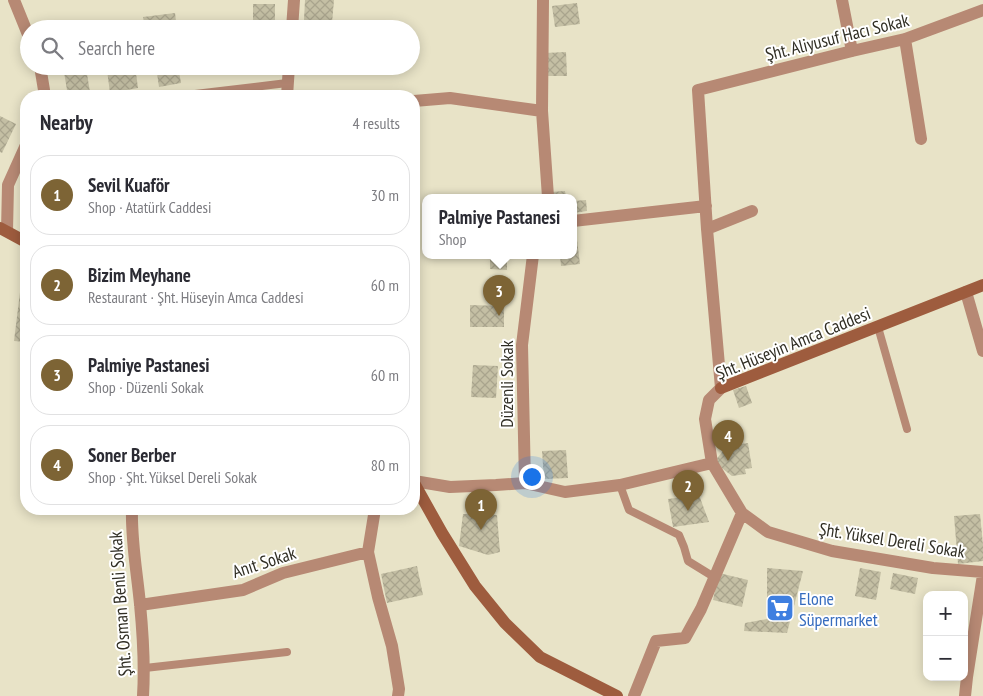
<!DOCTYPE html>
<html lang="en">
<head>
<meta charset="utf-8">
<style>
  body { margin:0; font-family:"PT Sans Narrow",sans-serif; background:#f7f7f7; color:#2b2b33 }
  .controls { position:absolute; right:15px; bottom:15px; display:grid; overflow:hidden; border-radius:10px; box-shadow:0 2px 12px #0003 }
  .controls button { width:45px; height:45px; display:grid; place-items:center; padding:0; border:0; border-bottom:1px solid #e1e1e2; background:#fff; color:#2b2b33; font:25px sans-serif }
  .you { position:absolute; left:531px; top:476px; width:18px; height:18px; margin:-12px; border:4px solid #fff; border-radius:50%; background:#1a73e8; box-shadow:0 0 0 8px #1a73e833 }
  .badge { display:grid; place-items:center; width:32px; height:32px; border-radius:50%; background:#7d6435; color:#fff; font-size:16px; font-weight:700 }
  .pin { position:absolute; translate:-50% -41px; filter:drop-shadow(0 1px 2px #0008) }
  .pin::after { content:''; position:absolute; top:26px; width:18px; height:15px; background:inherit; clip-path:polygon(0 0,100% 0,50% 100%) }
  .popup { position:absolute; left:422px; top:194px; width:155px; height:65px; box-sizing:border-box; display:grid; place-content:center; border-radius:10px; background:#fff; filter:drop-shadow(0 1px 4px #0005); font-size:16px; white-space:nowrap; color:#7c7c81 }
  .popup b { font-size:19px; color:#2b2b33 }
  .popup::after { content:''; position:absolute; left:50%; top:100%; margin-left:-10px; border:10px solid transparent; border-top-color:#fff }
  .list { margin:0; padding:0; list-style:none }
  h2 { display:flex; justify-content:space-between; align-items:center; height:65px; margin:0; padding:0 20px; font-size:21px }
  h2 small { font-size:16px; font-weight:400; color:#7c7c81 }
  .list li { display:grid; grid-template-columns:32px 1fr auto; gap:15px; align-items:center; box-sizing:border-box; height:80px; margin:0 10px 10px; padding:0 10px; border:1px solid #e1e1e2; border-radius:20px }
  .list b { display:block; font-size:19px; white-space:nowrap }
  .list p { margin:0; font-size:16px; white-space:nowrap; color:#7c7c81 }
  .list em { font-size:16px; font-style:normal; color:#7c7c81 }
  .icon { flex:none; width:28px; height:28px; fill:none; stroke:currentColor; stroke-width:2; stroke-linecap:round; stroke-linejoin:round }
  .map { position:relative; flex:none; width:983px; height:696px; overflow:hidden }
  .search { position:absolute; background:#fff; box-shadow:0 2px 12px #0003; left:20px; top:20px; width:400px; height:55px; display:flex; align-items:center; gap:12px; box-sizing:border-box; padding:0 18px; border-radius:28px; color:#7c7c81; font-size:19px }
  .panel { position:absolute; background:#fff; box-shadow:0 2px 12px #0003; left:20px; top:90px; width:400px; height:425px; border-radius:20px }
  .map>svg:first-child { display:block }
  .building { fill:url(#building-cross-hatch) }
  .lines { fill:none; stroke-linecap:round; stroke-linejoin:round }
  .lane { stroke:#b78974; stroke-width:8 }
  .street { stroke:#b78974; stroke-width:12 }
  .secondary { stroke:#9e5c3e; stroke-width:12 }
  .labels { text-anchor:middle; dominant-baseline:central; stroke-width:4; stroke-linejoin:round; paint-order:stroke }
  .street-label { font-size:18px; fill:#302e24; stroke:#fff }
  .shop-label { font-size:18px; fill:#366cbe; stroke:#fff; text-anchor:start }
</style>
</head>
<body>
<div class="map">
<svg width="983" height="696" viewBox="0 0 983 696">
  <defs>
    <pattern id="building-cross-hatch" width="8" height="8" patternUnits="userSpaceOnUse" patternTransform="scale(1.25)"><rect width="8" height="8" fill="#c4bfa4"/><path d="M0 0l8 8M0 8l8-8" fill="none" stroke="#a9a48d"/></pattern>
  </defs>
  <rect width="100%" height="100%" fill="#e8e3c7"/>
  <path class="building" d="M 305,0 L 334,0 L 332,23 L 304,20 Z
    M 577,3 L 580,24 L 555,27 L 552,6 Z
    M 253,4 L 275,4 L 275,29 L 253,29 Z
    M 175,13 L 177,29 L 145,29 L 143,17 Z
    M 121,20 L 122,29 L 97,29 L 96,23 Z
    M 566,52 L 567,76 L 546,76 L 545,53 Z
    M 131,66 L 135,66 L 138,88 L 110,93 L 107,70 Z
    M 156,66 L 178,66 L 181,83 L 159,87 Z
    M 197,66 L 240,66 L 240,73 L 197,73 Z
    M 86,68 L 90,92 L 68,96 L 64,72 Z
    M 0,116 L 16,124 L 2,153 L 0,152 Z
    M 565,191 L 566,197 L 551,197 L 551,192 Z
    M 586,200 L 587,211 L 573,213 L 573,201 Z
    M 576,232 L 580,264 L 561,266 L 560,255 L 573,255 L 573,233 Z
    M 490,255 L 507,255 L 507,270 L 490,269 Z
    M 21,284 L 26,285 L 26,342 L 14,341 Z
    M 470,305 L 504,306 L 504,327 L 470,327 Z
    M 473,365 L 498,366 L 496,398 L 471,397 Z
    M 746,386 L 752,403 L 739,408 L 733,390 Z
    M 748,443 L 752,468 L 745,469 L 746,474 L 732,476 L 714,462 L 727,446 Z
    M 566,450 L 568,478 L 544,479 L 542,451 Z
    M 699,495 L 709,522 L 673,527 L 668,499 Z
    M 463,514 L 497,515 L 500,552 L 488,555 L 459,546 Z
    M 980,514 L 983,545 L 983,561 L 958,564 L 954,516 Z
    M 417,566 L 423,595 L 387,603 L 381,574 Z
    M 767,568 L 803,571 L 787,633 L 744,631 L 745,623 L 767,619 Z
    M 860,568 L 881,572 L 876,600 L 855,596 Z
    M 719,573 L 748,580 L 742,607 L 713,600 Z
    M 893,573 L 918,578 L 915,594 L 890,589 Z"/>
  <g class="lines">
    <path class="lane" d="M 195,94 L 287,83
      M 878,327 L 907,429
      M 620,485 L 629,510 L 679,535 L 684,547 L 688,561 L 714,577
      M 145,668 L 287,652"/>
    <path class="street" d="M 14,0 L 29,37
      M 543,0 L 542,111 L 548,197
      M 842,0 L 852,51
      M 983,10 L 905,39 L 852,51 L 698,90 L 707,229 L 721,388 L 709,400 L 705,419 L 712,463 L 742,513 L 768,532 L 832,551 L 933,568 L 983,572
      M 292,29 L 294,0
      M 905,39 L 921,139
      M 40,66 L 44,90 L 43,96
      M 287,96 L 289,66
      M 414,101 L 450,98 L 542,111
      M 573,221 L 706,206
      M 707,229 L 752,211
      M 7,231 L 8,185 L 26,145
      M 966,292 L 983,351
      M 414,481 L 450,487 L 496,485 L 525,483 L 565,492 L 620,485 L 712,463
      M 525,483 L 522,345 L 533,255
      M 132,509 C 131,541 137,572 140,604 C 143,635 145,665 143,696
      M 375,509 L 368,552 L 378,597 L 392,646 L 399,689 L 398,696
      M 140,605 L 243,590 L 283,573 L 368,552
      M 634,696 L 656,641 L 685,638 L 701,609 L 742,513
      M 965,696 L 967,677 L 983,575"/>
    <path class="secondary" d="M 0,228 L 26,242
      M 721,388 L 983,285
      M 414,483 L 442,533 L 475,586 L 505,623 L 540,657 L 617,696"/>
  </g>
  <defs>
    <symbol id="supermarket-square" viewBox="-11 -11 22 22"><rect x="-9" y="-9" width="18" height="18" rx="4" fill="#3f7fe0" stroke="#fff"/><path d="M-6-5.5h2.5l.6 2H6L4.5 2H-2.5L-4.4-4H-6ZM-1.5 3.2a1.3 1.3 0 1 0 .1 0ZM3 3.2a1.3 1.3 0 1 0 .1 0Z" fill="#fff"/></symbol>
  </defs>
  <g fill-rule="evenodd">
    <use href="#supermarket-square" x="764" y="592" width="32" height="32"/>
  </g>
  <g class="labels">
    <g class="street-label">
      <text transform="translate(837 37) rotate(-14)">Şht. Aliyusuf Hacı Sokak</text>
      <text transform="translate(793 343) rotate(-22)">Şht. Hüseyin Amca Caddesi</text>
      <text transform="translate(506 384) rotate(-90)">Düzenli Sokak</text>
      <text transform="translate(892 540) rotate(9)">Şht. Yüksel Dereli Sokak</text>
      <text transform="translate(264 562) rotate(-18)">Anıt Sokak</text>
      <text transform="translate(120 604) rotate(-94)">Şht. Osman Benli Sokak</text>
    </g>
    <g class="shop-label">
      <text x="799" y="598">Elone<tspan x="799" dy="21">Süpermarket</tspan></text>
    </g>
  </g>
</svg>
<div class="controls">
<button>+</button>
<button>−</button>
</div>
<div class="you"></div>
<div class="pin badge" style="left:481px;top:530px">1</div>
<div class="pin badge" style="left:688px;top:511px">2</div>
<div class="pin badge" style="left:499px;top:316px">3</div>
<div class="popup"><b>Palmiye Pastanesi</b>Shop</div>
<div class="pin badge" style="left:728px;top:461px">4</div>
<div class="search"><svg class="icon" aria-label="search" viewBox="0 0 24 24"><circle cx="10" cy="10" r="6"/><path d="M15 15l6 6"/></svg>Search here</div>
<section class="panel">
<h2>Nearby<small>4 results</small></h2>
<ul class="list">
<li><span class="badge">1</span><div><b>Sevil Kuaför</b><p>Shop · Atatürk Caddesi</p></div><em>30 m</em></li>
<li><span class="badge">2</span><div><b>Bizim Meyhane</b><p>Restaurant · Şht. Hüseyin Amca Caddesi</p></div><em>60 m</em></li>
<li><span class="badge">3</span><div><b>Palmiye Pastanesi</b><p>Shop · Düzenli Sokak</p></div><em>60 m</em></li>
<li><span class="badge">4</span><div><b>Soner Berber</b><p>Shop · Şht. Yüksel Dereli Sokak</p></div><em>80 m</em></li>
</ul>
</section>
</div>
</body>
</html>
